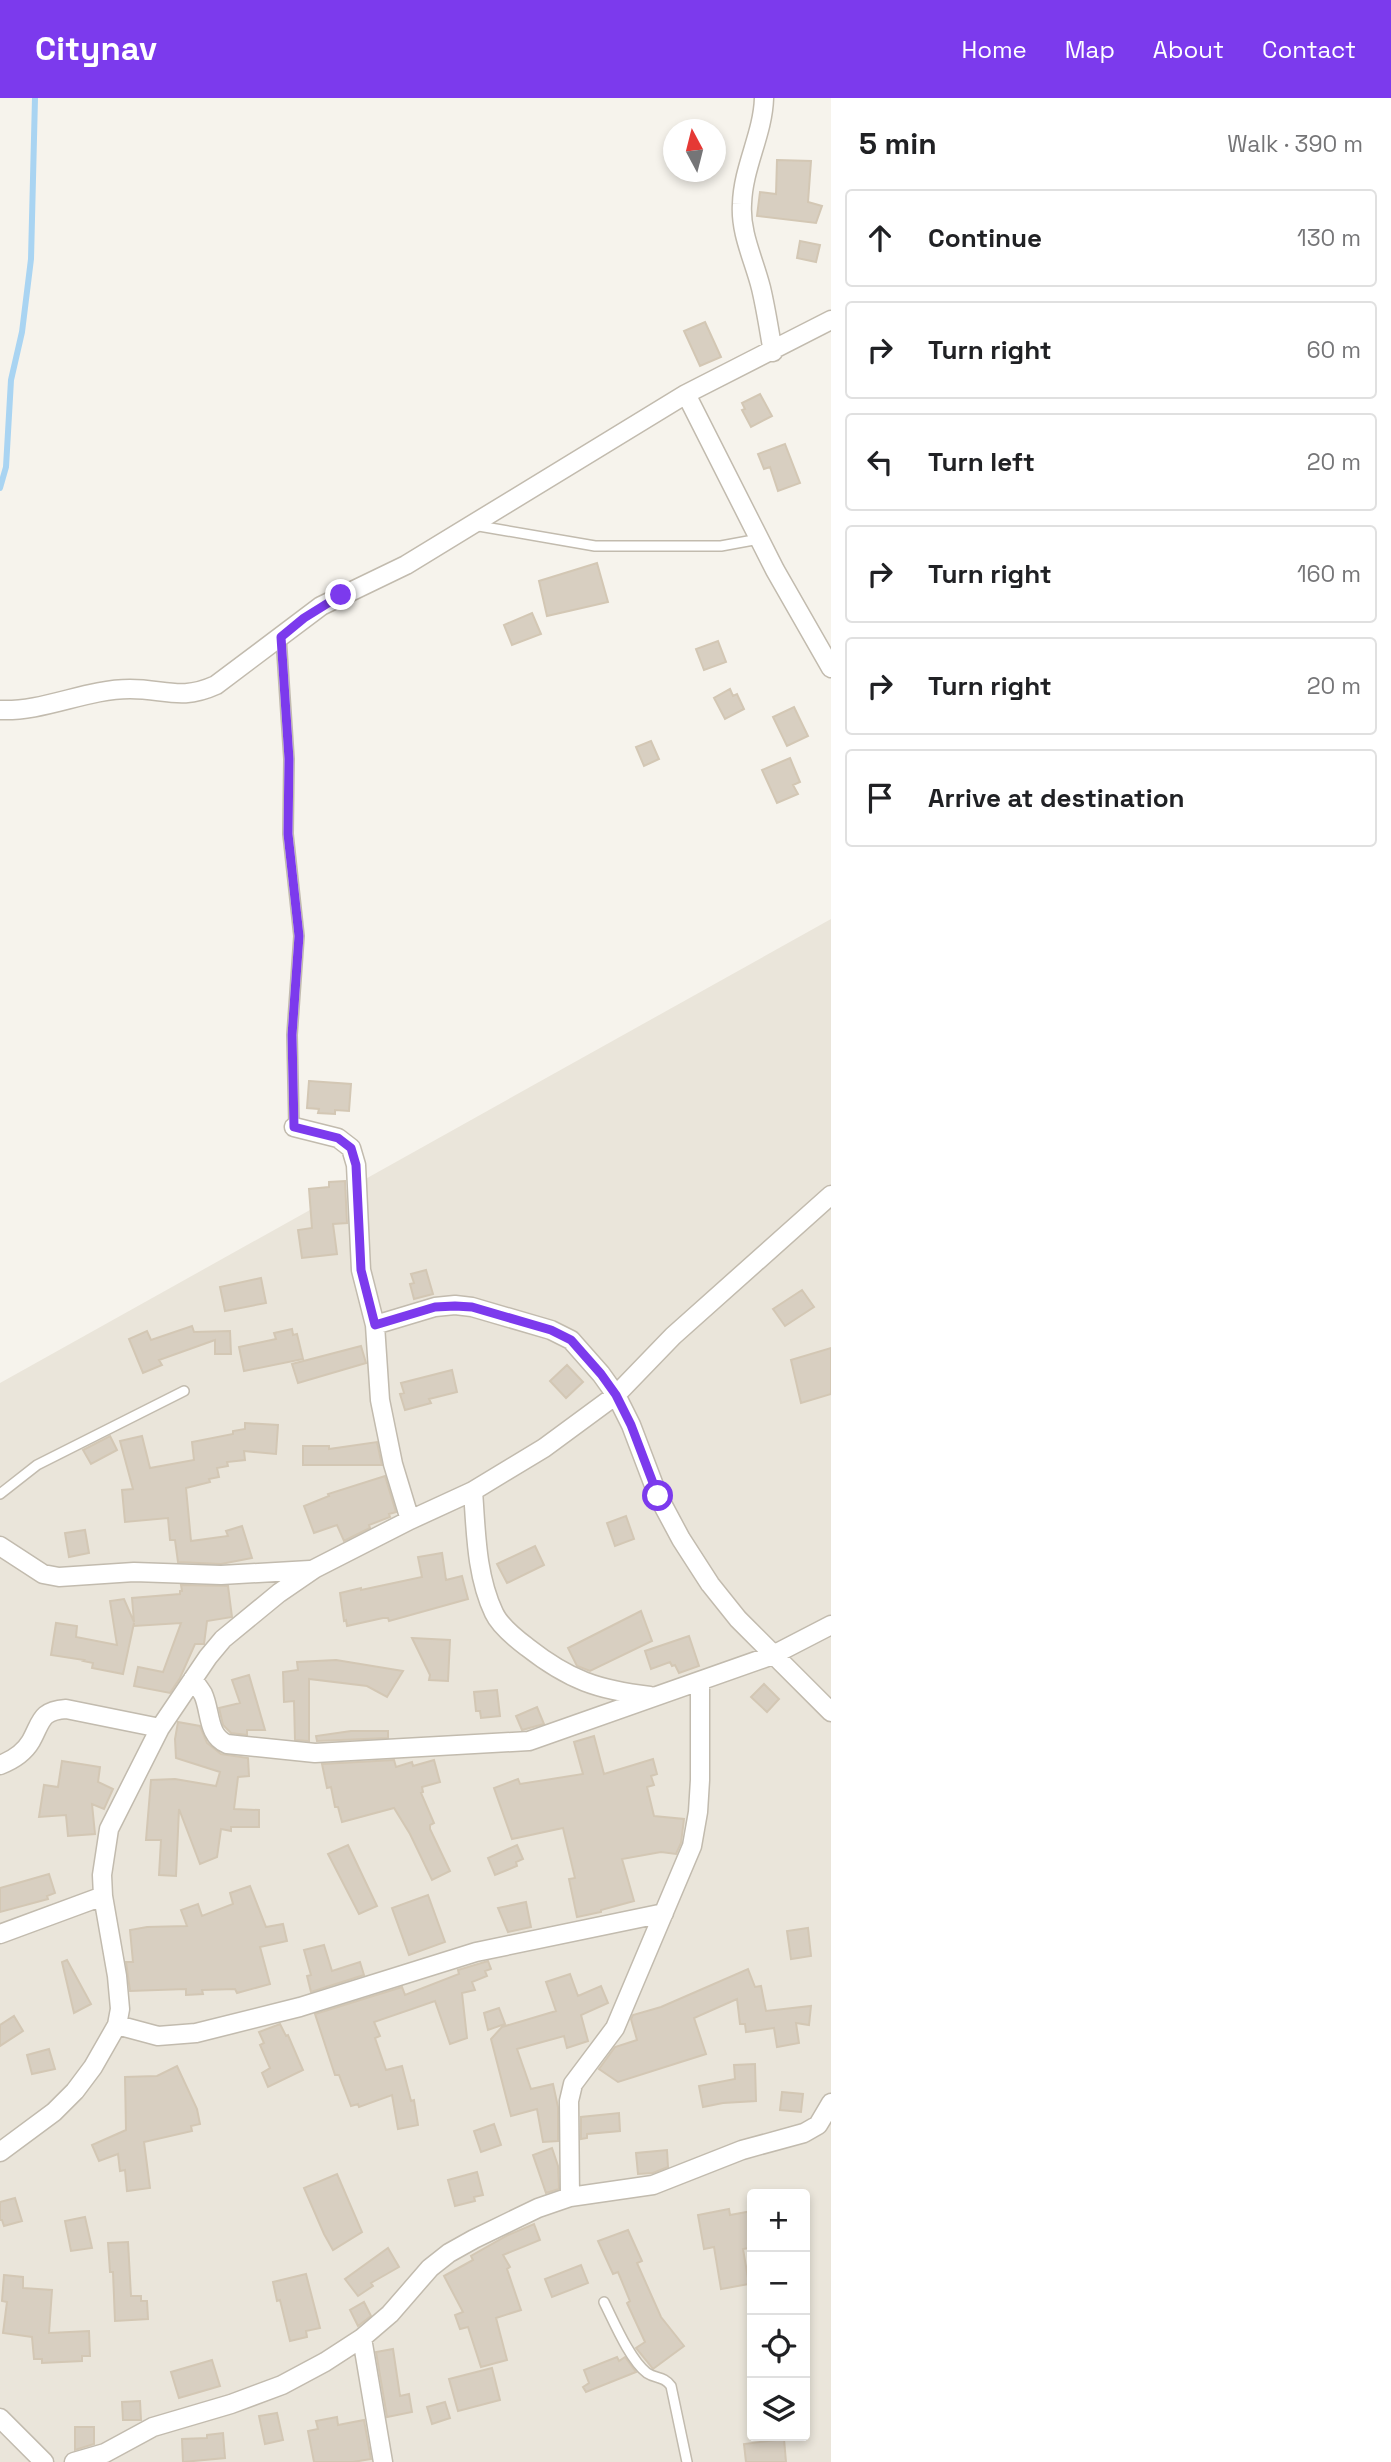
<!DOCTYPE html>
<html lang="en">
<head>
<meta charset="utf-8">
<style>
  body { margin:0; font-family:"Space Grotesk",sans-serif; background:#f2f2f2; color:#202124 }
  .controls { position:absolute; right:21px; bottom:21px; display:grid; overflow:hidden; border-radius:7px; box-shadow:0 4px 10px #0003 }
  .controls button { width:63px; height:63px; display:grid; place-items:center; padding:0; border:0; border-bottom:2px solid #e0e0e0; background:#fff; color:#202124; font:35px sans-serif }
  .compass { position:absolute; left:663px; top:21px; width:63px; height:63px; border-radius:50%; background:#fff; box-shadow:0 4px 10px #0003; rotate:353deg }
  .stop { position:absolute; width:21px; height:21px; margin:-16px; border:5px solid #7c3aed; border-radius:50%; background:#fff }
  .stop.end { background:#7c3aed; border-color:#fff; box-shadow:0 2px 7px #0008 }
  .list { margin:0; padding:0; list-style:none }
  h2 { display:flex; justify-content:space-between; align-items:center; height:91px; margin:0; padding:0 28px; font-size:30px }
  h2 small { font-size:23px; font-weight:400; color:#757577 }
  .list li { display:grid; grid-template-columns:46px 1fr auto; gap:21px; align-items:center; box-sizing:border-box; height:98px; margin:0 14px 14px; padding:0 14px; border:2px solid #e0e0e0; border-radius:7px }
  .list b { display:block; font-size:26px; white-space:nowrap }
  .list em { font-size:23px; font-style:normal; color:#757577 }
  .icon { flex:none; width:38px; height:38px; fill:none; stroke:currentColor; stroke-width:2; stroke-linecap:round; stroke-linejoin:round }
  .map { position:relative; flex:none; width:831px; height:2364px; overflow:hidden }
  header { display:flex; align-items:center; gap:42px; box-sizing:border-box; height:98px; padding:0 35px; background:#7c3aed; color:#fff }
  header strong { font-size:33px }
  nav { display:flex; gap:38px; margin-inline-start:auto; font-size:24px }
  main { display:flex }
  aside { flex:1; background:#fff }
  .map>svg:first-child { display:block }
  .residential { fill:#eae5da; fill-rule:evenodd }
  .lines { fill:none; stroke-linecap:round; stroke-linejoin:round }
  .stream { stroke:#a9d4f2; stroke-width:6 }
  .building { fill:#d8cfc1; stroke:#d3c7b4; stroke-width:2 }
  .service-casing { stroke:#c2bbae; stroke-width:12 }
  .minor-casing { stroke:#c2bbae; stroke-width:21 }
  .service { stroke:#fff; stroke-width:9 }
  .minor { stroke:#fff; stroke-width:18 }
  .route { stroke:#7c3aed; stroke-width:9 }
</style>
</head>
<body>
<header>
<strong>Citynav</strong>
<nav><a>Home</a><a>Map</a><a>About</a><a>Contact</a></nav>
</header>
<main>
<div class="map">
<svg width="831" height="2364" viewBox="0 0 831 2364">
  <rect width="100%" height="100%" fill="#f6f3ec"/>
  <path class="residential" d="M 831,821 L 831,2364 L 0,2364 L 0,1285 ZM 752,2096 L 805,2096 L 805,2338 L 752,2338 Z"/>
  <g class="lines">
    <path class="stream" d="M 0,390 L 6,369 L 11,282 L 22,234 L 31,161 L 35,0"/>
  </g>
  <path class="building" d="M 777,62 L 811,63 L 808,104 L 822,108 L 816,125 L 757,118 L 760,94 L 776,96 Z
    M 800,143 L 820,147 L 816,164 L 797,160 Z
    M 705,224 L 721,259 L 700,268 L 684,233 Z
    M 760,296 L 772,318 L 751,329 L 742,312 L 745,311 L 742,305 Z
    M 785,346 L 800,385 L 778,393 L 770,369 L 764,371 L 758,356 Z
    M 597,465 L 608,504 L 547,518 L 539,483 Z
    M 532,515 L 541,536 L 512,547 L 504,527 Z
    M 718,543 L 726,564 L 704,572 L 696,551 Z
    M 730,591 L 733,598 L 737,596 L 744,611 L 725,621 L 714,600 Z
    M 794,609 L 808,638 L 787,648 L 773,619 Z
    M 651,643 L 659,661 L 644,668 L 636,649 Z
    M 790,660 L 800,684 L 793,687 L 798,696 L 777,705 L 762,672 Z
    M 309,983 L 351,986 L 349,1013 L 335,1012 L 335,1016 L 318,1015 L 319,1011 L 307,1010 Z
    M 345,1083 L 347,1125 L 333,1126 L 337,1156 L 302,1160 L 298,1132 L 312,1130 L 309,1091 L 329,1089 L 329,1084 Z
    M 426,1172 L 433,1196 L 414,1201 L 410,1186 L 414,1185 L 411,1176 Z
    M 261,1180 L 266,1205 L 225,1213 L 220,1189 Z
    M 802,1192 L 814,1209 L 785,1228 L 773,1211 Z
    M 192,1228 L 194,1234 L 230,1233 L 231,1256 L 215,1256 L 215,1242 L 159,1262 L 162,1267 L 143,1275 L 129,1241 L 147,1233 L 151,1242 Z
    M 292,1231 L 293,1237 L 297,1236 L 303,1261 L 244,1273 L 239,1249 L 276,1241 L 274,1235 Z
    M 361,1248 L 366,1265 L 298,1285 L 292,1266 Z
    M 831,1250 L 831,1296 L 801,1305 L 791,1262 Z
    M 567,1267 L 583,1284 L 566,1300 L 550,1283 Z
    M 452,1272 L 457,1294 L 429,1301 L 431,1305 L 405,1312 L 400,1296 L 404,1295 L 401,1285 Z
    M 245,1325 L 278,1327 L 276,1356 L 244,1353 L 245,1362 L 227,1364 L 228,1368 L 217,1370 L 219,1379 L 209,1381 L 210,1384 L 186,1390 L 191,1443 L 228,1438 L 226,1433 L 242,1428 L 252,1460 L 221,1466 L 178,1464 L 175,1442 L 170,1442 L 168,1420 L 125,1424 L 122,1392 L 133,1391 L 120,1343 L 142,1338 L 150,1370 L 194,1362 L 192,1344 L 233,1336 L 233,1333 L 245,1331 Z
    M 110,1338 L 117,1352 L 91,1366 L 83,1352 Z
    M 377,1344 L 382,1367 L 303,1367 L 303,1348 L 329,1348 L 329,1351 Z
    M 385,1378 L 396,1414 L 389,1416 L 390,1419 L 369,1427 L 370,1430 L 344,1443 L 337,1427 L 314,1435 L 304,1408 L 329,1398 L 328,1396 Z
    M 626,1418 L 634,1441 L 615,1448 L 607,1425 Z
    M 85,1432 L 89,1455 L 69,1459 L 65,1435 Z
    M 535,1448 L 544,1467 L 507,1485 L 497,1466 Z
    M 442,1455 L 446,1482 L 462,1478 L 468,1501 L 389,1523 L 388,1520 L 383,1520 L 347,1528 L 346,1522 L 344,1523 L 340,1495 L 361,1490 L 361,1492 L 422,1479 L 418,1459 Z
    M 181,1487 L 228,1488 L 232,1519 L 207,1523 L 204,1546 L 195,1546 L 180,1580 L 170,1595 L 134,1588 L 138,1569 L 163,1574 L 181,1525 L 134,1528 L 134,1525 L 123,1576 L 92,1570 L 93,1565 L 83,1563 L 84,1562 L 51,1557 L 56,1525 L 77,1528 L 76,1539 L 117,1547 L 110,1503 L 124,1501 L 134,1524 L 132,1500 L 180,1496 L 180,1493 L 182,1493 Z
    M 641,1513 L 652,1543 L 590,1573 L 577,1568 L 568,1550 Z
    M 689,1538 L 699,1568 L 679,1575 L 675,1567 L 672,1568 L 670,1564 L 651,1571 L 645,1553 Z
    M 412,1540 L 450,1542 L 448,1583 L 429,1582 L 430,1577 Z
    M 336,1562 L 403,1573 L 387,1599 L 367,1588 L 309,1581 L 309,1643 L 295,1642 L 294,1603 L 284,1604 L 283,1574 L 298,1572 L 297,1564 Z
    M 249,1577 L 265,1632 L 247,1632 L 247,1637 L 231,1635 L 223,1627 L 219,1610 L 240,1605 L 232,1582 Z
    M 764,1586 L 779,1601 L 767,1614 L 751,1599 Z
    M 497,1592 L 500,1618 L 481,1620 L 480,1613 L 476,1613 L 474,1594 Z
    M 537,1609 L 544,1626 L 522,1632 L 516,1618 Z
    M 178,1624 L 200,1628 L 207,1645 L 221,1656 L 248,1660 L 249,1678 L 238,1679 L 234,1711 L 259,1712 L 259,1729 L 231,1729 L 231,1733 L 221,1731 L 217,1759 L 200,1766 L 179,1711 L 176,1778 L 159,1777 L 161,1742 L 146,1742 L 151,1682 L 175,1681 L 216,1688 L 220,1674 L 176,1660 L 175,1641 Z
    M 351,1633 L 388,1633 L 388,1640 L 317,1643 L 316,1638 Z
    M 594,1638 L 604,1676 L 653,1661 L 657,1676 L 651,1678 L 654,1687 L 647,1689 L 654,1718 L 684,1721 L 681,1745 L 676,1756 L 661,1754 L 622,1761 L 634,1803 L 601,1812 L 601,1814 L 577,1819 L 569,1781 L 575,1780 L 563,1730 L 512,1741 L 494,1690 L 518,1681 L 520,1686 L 583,1676 L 574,1644 Z
    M 394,1662 L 396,1669 L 412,1664 L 413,1668 L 434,1662 L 440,1684 L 422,1689 L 423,1694 L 421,1695 L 434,1725 L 430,1727 L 430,1731 L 450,1773 L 432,1782 L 410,1736 L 394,1710 L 342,1724 L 338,1709 L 335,1709 L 331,1689 L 327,1690 L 322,1666 Z
    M 62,1663 L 100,1669 L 98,1684 L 113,1691 L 104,1711 L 92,1706 L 95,1736 L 68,1738 L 66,1717 L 39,1719 L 44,1687 L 58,1689 Z
    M 348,1747 L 377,1808 L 359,1816 L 328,1756 Z
    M 517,1747 L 523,1761 L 516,1764 L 517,1768 L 495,1777 L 488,1760 Z
    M 49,1776 L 55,1795 L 47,1798 L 48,1801 L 0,1814 L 0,1790 Z
    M 250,1788 L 266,1829 L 283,1826 L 287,1843 L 260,1849 L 270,1886 L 237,1895 L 235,1891 L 202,1892 L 203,1896 L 186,1897 L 186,1891 L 130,1893 L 126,1864 L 133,1864 L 130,1832 L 147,1829 L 187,1828 L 181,1812 L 198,1806 L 202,1818 L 233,1806 L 230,1795 Z
    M 428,1797 L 445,1844 L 409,1857 L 392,1810 Z
    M 526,1804 L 531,1829 L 508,1834 L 498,1810 Z
    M 808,1830 L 811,1858 L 791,1861 L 787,1833 Z
    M 324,1847 L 332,1873 L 360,1864 L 364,1877 L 311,1894 L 307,1878 L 311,1877 L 304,1852 Z
    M 67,1862 L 91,1906 L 74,1915 L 62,1864 Z
    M 488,1863 L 491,1871 L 485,1873 L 487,1878 L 472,1884 L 475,1892 L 462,1895 L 467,1940 L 450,1946 L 435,1903 L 374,1924 L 380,1938 L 375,1940 L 386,1972 L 402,1968 L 411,2003 L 414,2002 L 418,2027 L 398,2031 L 392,1997 L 359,2009 L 358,2006 L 351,2008 L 339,1977 L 335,1977 L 315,1916 L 402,1889 L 405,1897 L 459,1876 L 458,1872 Z
    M 748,1871 L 755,1889 L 761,1888 L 766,1913 L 811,1908 L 809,1927 L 796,1925 L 799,1945 L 777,1949 L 774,1930 L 746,1934 L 745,1926 L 740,1926 L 737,1901 L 694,1920 L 706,1956 L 618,1984 L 599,1971 L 615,1949 L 637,1942 L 631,1921 L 633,1917 L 661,1909 Z
    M 570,1876 L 578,1898 L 601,1888 L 608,1905 L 581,1917 L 588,1943 L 567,1950 L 564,1938 L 517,1951 L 531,1991 L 553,1986 L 558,2009 L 558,2043 L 543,2044 L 537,2011 L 511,2018 L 491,1941 L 502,1929 L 556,1913 L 546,1884 Z
    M 499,1910 L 505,1926 L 488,1932 L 484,1915 Z
    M 14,1918 L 23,1933 L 0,1948 L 0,1927 Z
    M 280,1926 L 286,1938 L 288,1937 L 303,1972 L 268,1989 L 262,1975 L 270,1970 L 260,1947 L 264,1945 L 259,1934 Z
    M 49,1951 L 55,1971 L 32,1976 L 27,1957 Z
    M 755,1966 L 756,2003 L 723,2005 L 703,2009 L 699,1988 L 735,1981 L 734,1967 Z
    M 177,1968 L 197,2011 L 200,2026 L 191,2028 L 192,2033 L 144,2044 L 150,2090 L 127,2093 L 125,2072 L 120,2073 L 118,2056 L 99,2063 L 92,2047 L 126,2032 L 125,1979 L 157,1978 Z
    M 782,1994 L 803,1996 L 801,2014 L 780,2012 Z
    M 619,2015 L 620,2033 L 587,2036 L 587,2040 L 581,2041 L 581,2019 Z
    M 494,2026 L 501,2047 L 481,2054 L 474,2033 Z
    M 552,2050 L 558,2068 L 559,2091 L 546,2095 L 533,2057 Z
    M 667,2052 L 668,2069 L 653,2075 L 638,2076 L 636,2055 Z
    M 477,2074 L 483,2097 L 474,2099 L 475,2103 L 455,2108 L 448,2082 Z
    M 337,2076 L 362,2134 L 333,2152 L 324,2136 L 304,2090 Z
    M 15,2100 L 22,2123 L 4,2128 L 2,2122 L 0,2122 L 0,2104 Z
    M 729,2111 L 730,2117 L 752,2113 L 752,2142 L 748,2143 L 749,2150 L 743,2151 L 749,2186 L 721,2191 L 714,2149 L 704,2151 L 698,2117 Z
    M 85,2119 L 92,2150 L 71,2153 L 65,2123 Z
    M 534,2126 L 540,2142 L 503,2157 L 510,2169 L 507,2171 L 521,2212 L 496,2220 L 507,2262 L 481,2269 L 468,2229 L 460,2231 L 455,2217 L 463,2214 L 444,2178 L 473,2162 L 471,2158 L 508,2137 Z
    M 628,2132 L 642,2163 L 637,2165 L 661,2219 L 684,2248 L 653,2271 L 636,2250 L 645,2244 L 627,2205 L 630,2203 L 618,2174 L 613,2176 L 598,2143 Z
    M 128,2144 L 131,2198 L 141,2198 L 141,2203 L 147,2203 L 148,2221 L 115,2223 L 113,2174 L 110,2174 L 108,2145 Z
    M 388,2150 L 399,2169 L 371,2185 L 373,2188 L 358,2198 L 345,2181 Z
    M 581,2167 L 588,2185 L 552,2199 L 545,2181 Z
    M 306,2176 L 320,2230 L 306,2233 L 307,2239 L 290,2243 L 280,2202 L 277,2203 L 273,2184 Z
    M 4,2177 L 23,2179 L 23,2190 L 52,2192 L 49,2235 L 89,2233 L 90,2258 L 82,2258 L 82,2263 L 42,2265 L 42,2261 L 34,2261 L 32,2239 L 3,2235 L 7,2204 L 2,2203 Z
    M 364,2204 L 371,2218 L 358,2228 L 350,2212 Z
    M 393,2251 L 400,2298 L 409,2296 L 412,2314 L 387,2319 L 376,2254 Z
    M 617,2259 L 619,2263 L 625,2259 L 636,2274 L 586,2294 L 583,2289 L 589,2285 L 584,2272 Z
    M 212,2262 L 220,2288 L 179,2300 L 171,2274 Z
    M 492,2270 L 500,2302 L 458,2313 L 449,2281 Z
    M 140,2303 L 141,2322 L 123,2322 L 122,2304 Z
    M 445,2304 L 450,2320 L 432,2326 L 427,2309 Z
    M 277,2315 L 283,2342 L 265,2346 L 259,2318 Z
    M 337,2319 L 338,2327 L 364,2322 L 371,2361 L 353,2364 L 314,2364 L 308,2333 L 318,2331 L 316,2323 Z
    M 75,2329 L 94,2329 L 94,2346 L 75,2352 Z
    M 223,2335 L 225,2360 L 183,2364 L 182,2341 L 207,2340 L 207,2337 Z
    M 784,2341 L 786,2364 L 746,2364 L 744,2346 Z"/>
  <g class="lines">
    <defs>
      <path id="service" d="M 473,427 L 595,448 L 721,448 L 759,441
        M 281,539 L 289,661 L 288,736 L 299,838 L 292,937 L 294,1029
        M 0,1396 L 37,1367 L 184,1293
        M 604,2204 C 614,2224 630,2262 647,2275 C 656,2281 664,2278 671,2288 L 687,2364"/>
      <path id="minor" d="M 764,0 C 763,36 743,69 742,106 C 740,135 754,162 761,190 C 766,211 769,232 773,254
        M 686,296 L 775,472 L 831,570
        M 0,612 C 44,614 86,591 130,591 C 165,591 181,603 216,587 L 321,508 L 406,467 L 686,296 L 831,222
        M 294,1029 L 338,1040 L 351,1050 L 356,1067 L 361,1172 L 375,1227 L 380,1302 L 393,1366 L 410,1422
        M 375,1227 L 435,1209 L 455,1207 L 472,1209 L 551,1232 L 571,1242 L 601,1276 L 616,1297 L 631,1327 L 658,1398 L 681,1441 L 710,1486 L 738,1521 L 831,1614
        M 473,1393 C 476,1433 476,1477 494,1515 C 500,1528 515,1540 527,1549 C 569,1582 598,1592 650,1598
        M 0,1448 L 43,1476 L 59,1479 L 134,1474 L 221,1477 L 310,1472
        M 193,1581 C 196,1586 200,1591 203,1596 C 211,1613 207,1638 227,1646 L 315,1655 L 529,1643 L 773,1557 L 831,1527
        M 0,1667 C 13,1662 24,1655 31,1643 C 42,1623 40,1613 66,1611 L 160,1630
        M 0,1836 L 103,1798
        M 117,1927 L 158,1938 L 196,1935 L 300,1909 L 476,1854 L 664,1815
        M 0,2054 L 54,2014 L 75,1993 L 93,1969 L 117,1927 L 120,1911 L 117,1878 L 103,1798 L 102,1777 L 109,1731 L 160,1630 L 208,1559 L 223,1541 L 279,1495 L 314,1471 L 410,1422 L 473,1393 L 544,1350 L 616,1297 L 673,1238 L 831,1097
        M 570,2099 L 569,2003 L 573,1986 L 615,1930 L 692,1748 L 698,1714 L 700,1682 L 700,1583
        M 362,2240 L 383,2364
        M 0,2320 L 44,2364
        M 74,2364 L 105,2355 L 153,2329 L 231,2306 L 282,2287 L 325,2264 L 362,2240 L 390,2216 L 430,2170 L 449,2155 L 474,2141 L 538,2110 L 570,2099 L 653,2087 L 742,2052 L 804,2035 L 818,2027 L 831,2005"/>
    </defs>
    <use href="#service" class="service-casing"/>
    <use href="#minor" class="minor-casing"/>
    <use href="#service" class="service"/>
    <use href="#minor" class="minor"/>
  </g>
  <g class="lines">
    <path class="route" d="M 341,497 L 304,520 L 281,539 L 289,661 L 288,736 L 299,838 L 292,937 L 294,1029 L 338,1040 L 351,1050 L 356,1067 L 361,1172 L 375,1227 L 435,1209 L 455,1208 L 472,1209 L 551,1232 L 571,1242 L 601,1276 L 616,1297 L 631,1327 L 658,1398"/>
  </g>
</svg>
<div class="controls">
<button>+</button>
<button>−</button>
<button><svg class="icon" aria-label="locate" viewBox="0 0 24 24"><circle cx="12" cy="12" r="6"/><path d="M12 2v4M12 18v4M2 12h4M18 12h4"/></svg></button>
<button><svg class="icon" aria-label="layers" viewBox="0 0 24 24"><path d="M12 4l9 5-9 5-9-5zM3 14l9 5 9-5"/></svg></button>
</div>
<svg class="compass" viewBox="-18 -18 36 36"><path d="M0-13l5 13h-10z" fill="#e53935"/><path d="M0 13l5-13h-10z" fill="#757577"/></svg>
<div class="stop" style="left:658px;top:1398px"></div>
<div class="stop end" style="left:341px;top:497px"></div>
</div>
<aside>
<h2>5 min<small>Walk · 390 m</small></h2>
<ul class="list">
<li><svg class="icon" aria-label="ahead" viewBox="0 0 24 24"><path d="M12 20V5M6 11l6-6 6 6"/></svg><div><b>Continue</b></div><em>130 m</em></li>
<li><svg class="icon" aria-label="right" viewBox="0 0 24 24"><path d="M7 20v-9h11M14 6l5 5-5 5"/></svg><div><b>Turn right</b></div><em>60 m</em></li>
<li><svg class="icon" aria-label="left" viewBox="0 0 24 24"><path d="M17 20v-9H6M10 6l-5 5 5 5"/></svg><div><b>Turn left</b></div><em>20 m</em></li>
<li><svg class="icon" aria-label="right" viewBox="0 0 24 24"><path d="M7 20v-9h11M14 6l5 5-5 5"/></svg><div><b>Turn right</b></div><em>160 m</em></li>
<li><svg class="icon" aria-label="right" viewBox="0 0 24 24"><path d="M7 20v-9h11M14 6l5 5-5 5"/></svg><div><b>Turn right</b></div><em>20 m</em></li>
<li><svg class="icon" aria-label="arrive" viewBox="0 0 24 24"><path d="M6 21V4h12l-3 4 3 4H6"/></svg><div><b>Arrive at destination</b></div></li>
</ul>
</aside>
</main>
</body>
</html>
